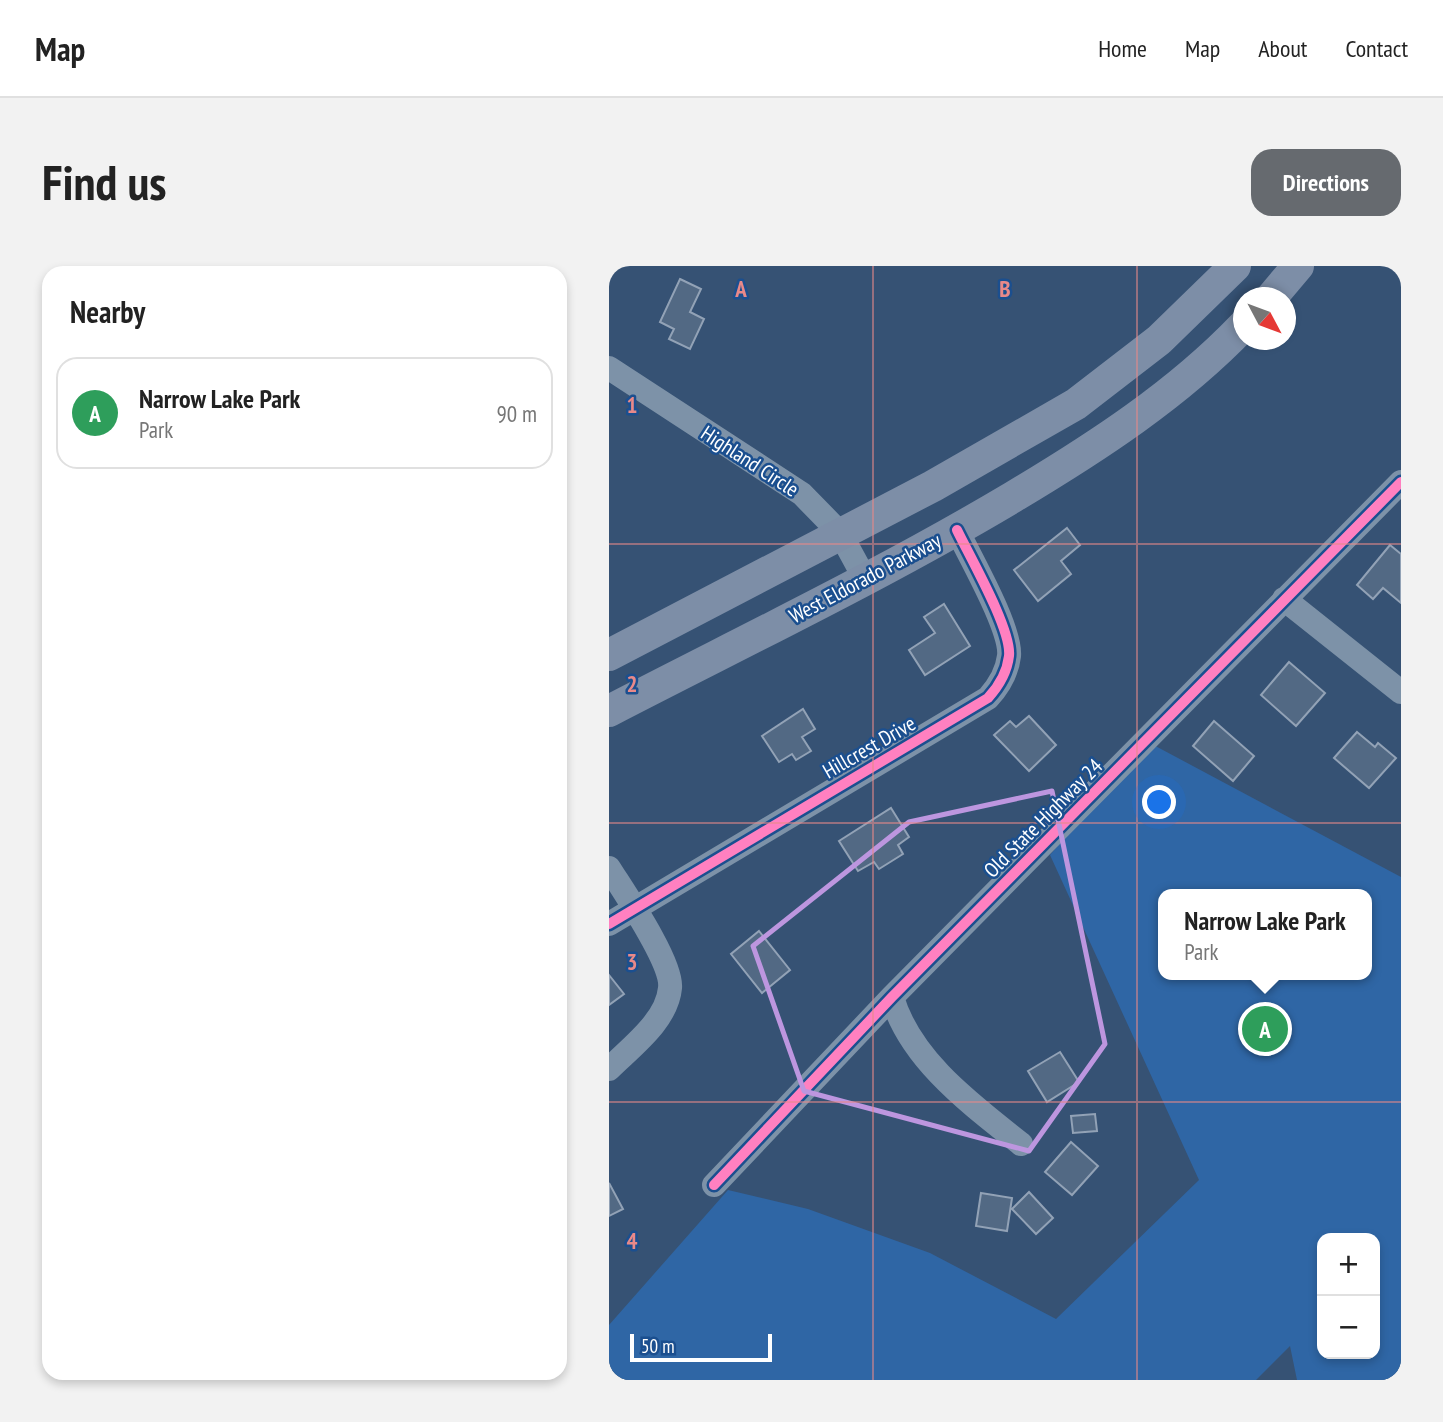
<!DOCTYPE html>
<html lang="en">
<head>
<meta charset="utf-8">
<style>
  body { margin:0; font-family:"PT Sans Narrow",sans-serif; background:#f2f2f2; color:#222 }
  .controls { position:absolute; right:21px; bottom:21px; display:grid; overflow:hidden; border-radius:14px; box-shadow:0 4px 10px #0003 }
  .controls button { width:63px; height:63px; display:grid; place-items:center; padding:0; border:0; border-bottom:2px solid #e0e0e0; background:#fff; color:#222; font:35px sans-serif }
  .compass { position:absolute; left:624px; top:21px; width:63px; height:63px; border-radius:50%; background:#fff; box-shadow:0 4px 10px #0003; rotate:131deg }
  .scale { position:absolute; left:21px; bottom:18px; width:142px; box-sizing:border-box; padding-left:7px; border:4px solid #fff; border-top:0; font-size:19px; line-height:24px; white-space:nowrap; color:#fff; -webkit-text-stroke:5px #1b4f8f; paint-order:stroke }
  .you { position:absolute; left:551px; top:537px; width:24px; height:24px; margin:-18px; border:5px solid #fff; border-radius:50%; background:#1a73e8; box-shadow:0 0 0 10px #1a73e833 }
  .badge { display:grid; place-items:center; width:46px; height:46px; border-radius:50%; background:#666a6f; color:#fff; font-size:23px; font-weight:700 }
  .pin { position:absolute; translate:-50% -50%; border:4px solid #fff; box-shadow:0 2px 7px #0006 }
  .popup { position:absolute; left:549px; top:623px; width:214px; height:91px; box-sizing:border-box; display:grid; place-content:center; border-radius:14px; background:#fff; filter:drop-shadow(0 2px 5px #0005); font-size:23px; white-space:nowrap; color:#767676 }
  .popup b { font-size:26px; color:#222 }
  .popup::after { content:''; position:absolute; left:50%; top:100%; margin-left:-14px; border:14px solid transparent; border-top-color:#fff }
  .list { margin:0; padding:0; list-style:none }
  h2 { display:flex; justify-content:space-between; align-items:center; height:91px; margin:0; padding:0 28px; font-size:30px }
  h2 small { font-size:23px; font-weight:400; color:#767676 }
  .list li { display:grid; grid-template-columns:46px 1fr auto; gap:21px; align-items:center; box-sizing:border-box; height:112px; margin:0 14px 14px; padding:0 14px; border:2px solid #e0e0e0; border-radius:21px }
  .list b { display:block; font-size:26px; white-space:nowrap }
  .list p { margin:0; font-size:23px; white-space:nowrap; color:#767676 }
  .list em { font-size:23px; font-style:normal; color:#767676 }
  .map { position:relative; flex:none; width:792px; height:1114px; overflow:hidden; border-radius:21px }
  header { display:flex; align-items:center; gap:42px; box-sizing:border-box; height:98px; padding:0 35px; background:#fff; border-bottom:2px solid #e0e0e0 }
  header strong { font-size:33px }
  nav { display:flex; gap:38px; margin-inline-start:auto; font-size:24px }
  .intro { display:flex; align-items:center; justify-content:space-between; box-sizing:border-box; height:168px; padding:0 42px }
  h1 { margin:0; font-size:49px }
  .button { padding:18px 32px; border-radius:21px; background:#666a6f; color:#fff; font-size:24px; font-weight:700 }
  main { display:flex; gap:42px; padding:0 42px }
  aside { flex:1; background:#fff; border-radius:21px; box-shadow:0 4px 10px #0003 }
  .map>svg:first-child { display:block }
  .green { fill:#2f66a5; fill-rule:evenodd }
  .building { fill:#526984; stroke:#92a2b6; stroke-width:2 }
  .lines { fill:none; stroke-linecap:round; stroke-linejoin:round }
  .minor { stroke:#7d92a8; stroke-width:24 }
  .major { stroke:#7d8ea7; stroke-width:32 }
  .cycleway-casing { stroke:#1b4f8f; stroke-width:15 }
  .cycleway { stroke:#ff80c0; stroke-width:10 }
  .marked { fill:none; stroke:#bd96df; stroke-width:5; stroke-linejoin:round }
  .grid { fill:none; stroke:#e88989; stroke-width:2; stroke-opacity:0.55 }
  .labels { text-anchor:middle; dominant-baseline:central; stroke-width:5; stroke-linejoin:round; paint-order:stroke }
  .street-label { font-size:21px; fill:#fff; stroke:#1b4f8f }
  .grid-label { font-size:23px; text-anchor:middle; font-weight:bold; fill:#e88989; stroke:#1b4f8f; stroke-width:5; stroke-linejoin:round; paint-order:stroke }
</style>
</head>
<body>
<header>
<strong>Map</strong>
<nav><a>Home</a><a>Map</a><a>About</a><a>Contact</a></nav>
</header>
<div class="intro"><h1>Find us</h1><a class="button">Directions</a></div>
<main>
<aside>
<h2>Nearby<small></small></h2>
<ul class="list">
<li><span class="badge" style="background:#2e9e5b">A</span><div><b>Narrow Lake Park</b><p>Park</p></div><em>90 m</em></li>
</ul>
</aside>
<div class="map">
<svg width="792" height="1114" viewBox="0 0 792 1114">
  <rect width="100%" height="100%" fill="#365274"/>
  <path class="green" d="M 537,475 L 792,611 L 792,1114 L 688,1114 L 681,1080 L 647,1114 L 0,1114 L 0,1059 L 119,924 L 199,943 L 321,987 L 447,1053 L 590,914 L 441,589 ZM 554,628 L 758,628 L 758,709 L 554,709 ZM 713,972 L 766,972 L 766,1088 L 713,1088 Z"/>
  <path class="building" d="M 71,13 L 92,23 L 81,46 L 95,53 L 81,83 L 60,73 L 65,63 L 51,56 Z
    M 458,262 L 471,279 L 452,295 L 462,308 L 429,335 L 405,304 Z
    M 781,279 L 792,288 L 792,337 L 774,322 L 764,333 L 748,319 Z
    M 335,338 L 361,380 L 316,409 L 300,384 L 326,367 L 315,351 Z
    M 680,396 L 716,427 L 687,460 L 652,429 Z
    M 194,443 L 206,463 L 193,471 L 202,485 L 187,494 L 183,488 L 170,496 L 153,470 Z
    M 420,450 L 447,479 L 420,505 L 385,469 L 401,455 L 407,461 Z
    M 605,455 L 645,490 L 624,515 L 584,480 Z
    M 748,466 L 766,481 L 769,477 L 787,492 L 760,522 L 725,492 Z
    M 282,542 L 300,571 L 289,579 L 294,588 L 270,603 L 265,596 L 249,605 L 230,575 Z
    M 150,665 L 181,704 L 153,727 L 122,688 Z
    M 0,709 L 15,728 L 0,739 Z
    M 451,786 L 470,816 L 438,836 L 419,805 Z
    M 486,848 L 488,865 L 464,867 L 462,850 Z
    M 462,876 L 489,900 L 463,929 L 436,906 Z
    M 0,917 L 14,943 L 0,950 Z
    M 420,926 L 444,952 L 427,968 L 403,943 Z
    M 372,927 L 403,932 L 398,965 L 367,960 Z"/>
  <g class="lines">
    <path class="minor" d="M 0,102 L 193,228 L 231,267 L 256,313
      M 675,333 L 792,426
      M 0,602 C 15,626 64,697 61,722 C 58,755 22,781 0,803
      M 0,658 L 379,432 C 390,420 398,407 400,390 C 403,364 361,291 348,264
      M 283,731 C 301,794 363,839 412,878
      M 105,919 L 283,731 L 792,216"/>
    <path class="major" d="M 662,32 L 689,0
      M 0,389 L 324,220 L 467,138 L 550,74 L 626,0
      M 0,445 C 135,375 273,309 404,231 C 486,182 568,129 634,60"/>
    <defs>
      <path id="cycleway" d="M 0,658 L 379,432 C 390,420 398,407 400,390 C 403,364 361,291 348,264
        M 105,919 L 283,731 L 792,216"/>
    </defs>
    <use href="#cycleway" class="cycleway-casing"/>
    <use href="#cycleway" class="cycleway"/>
  </g>
  <path class="marked" d="M 443,525 L 496,778 L 420,885 L 195,825 L 144,680 L 300,556 Z"/>
  <path class="grid" d="M 264,0 L 264,1114M 528,0 L 528,1114M 0,278 L 792,278M 0,557 L 792,557M 0,836 L 792,836"/>
  <g class="labels">
    <g class="street-label">
      <text transform="translate(141 195) rotate(33)">Highland Circle</text>
      <text transform="translate(256 312) rotate(-28)">West Eldorado Parkway</text>
      <text transform="translate(260 481) rotate(-30)">Hillcrest Drive</text>
      <text transform="translate(434 552) rotate(-45)">Old State Highway 24</text>
    </g>
  </g>
  <g class="grid-label">
    <text x="132" y="31">A</text>
    <text x="396" y="31">B</text>
    <text x="23" y="147">1</text>
    <text x="23" y="426">2</text>
    <text x="23" y="704">3</text>
    <text x="23" y="983">4</text>
  </g>
</svg>
<div class="controls">
<button>+</button>
<button>−</button>
</div>
<svg class="compass" viewBox="-18 -18 36 36"><path d="M0-13l5 13h-10z" fill="#e53935"/><path d="M0 13l5-13h-10z" fill="#767676"/></svg>
<div class="scale">50 m</div>
<div class="you"></div>
<div class="pin badge" style="left:656px;top:763px;background:#2e9e5b">A</div>
<div class="popup"><b>Narrow Lake Park</b>Park</div>
</div>
</main>
</body>
</html>
